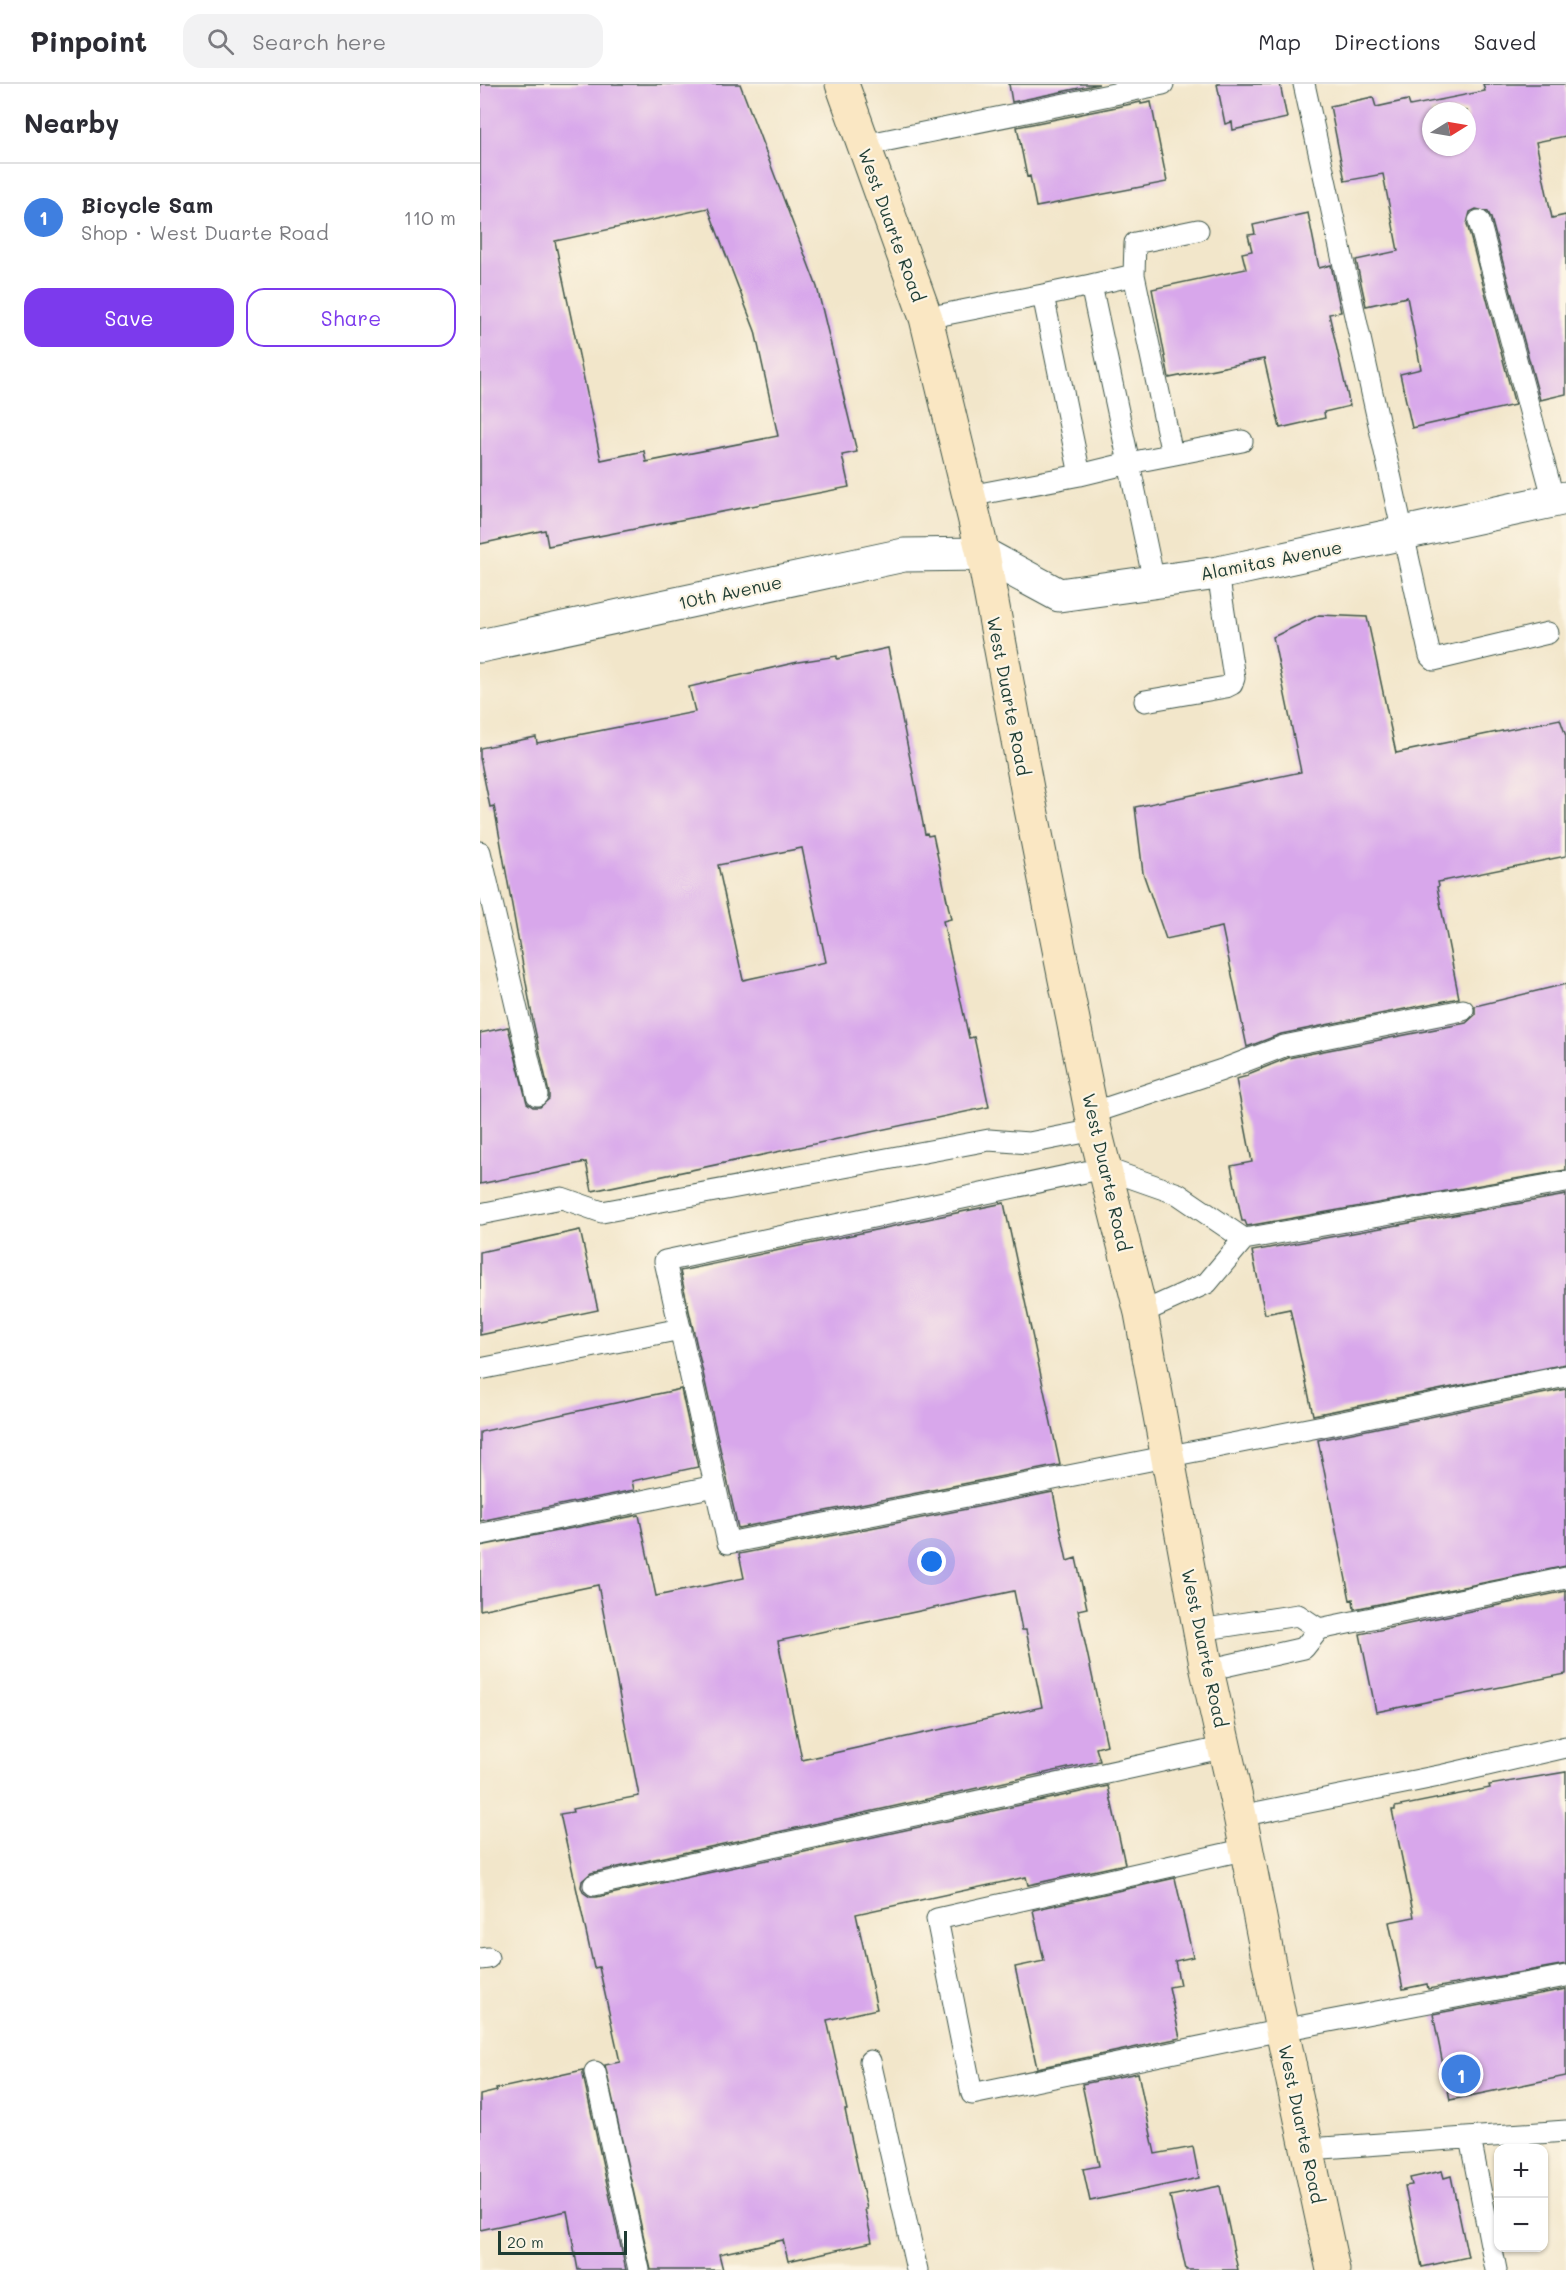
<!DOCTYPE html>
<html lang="en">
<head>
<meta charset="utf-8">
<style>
  body { margin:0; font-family:Mali,sans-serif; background:#f2f2f3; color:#2b2b33 }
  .controls { position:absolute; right:18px; bottom:18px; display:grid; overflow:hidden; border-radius:12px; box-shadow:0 2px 4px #0004 }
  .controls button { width:54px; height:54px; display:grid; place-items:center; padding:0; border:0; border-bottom:2px solid #e1e1e2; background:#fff; color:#2b2b33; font:30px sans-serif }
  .compass { position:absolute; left:942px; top:18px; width:54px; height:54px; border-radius:50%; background:#fff; box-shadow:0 2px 4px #0004; rotate:79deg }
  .scale { position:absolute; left:18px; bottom:15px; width:129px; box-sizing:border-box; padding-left:6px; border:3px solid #1f3d34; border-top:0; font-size:16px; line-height:21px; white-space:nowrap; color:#1f3d34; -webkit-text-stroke:4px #fcf5e5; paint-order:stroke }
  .you { position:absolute; left:452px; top:1478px; width:21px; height:21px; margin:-15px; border:4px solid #fff; border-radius:50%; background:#1a73e8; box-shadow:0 0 0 9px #1a73e833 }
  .badge { display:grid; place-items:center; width:39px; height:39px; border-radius:50%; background:#7c3aed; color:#fff; font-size:20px; font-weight:700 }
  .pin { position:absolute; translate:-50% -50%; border:3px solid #fff; box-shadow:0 2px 6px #0006 }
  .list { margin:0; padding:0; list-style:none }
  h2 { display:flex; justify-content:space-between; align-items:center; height:78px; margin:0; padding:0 24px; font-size:26px }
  h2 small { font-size:20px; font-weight:400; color:#7c7c81 }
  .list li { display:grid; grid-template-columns:39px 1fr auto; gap:18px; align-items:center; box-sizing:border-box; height:108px; padding:0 24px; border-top:2px solid #e1e1e2 }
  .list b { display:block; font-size:22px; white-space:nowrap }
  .list p { margin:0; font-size:20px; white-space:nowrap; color:#7c7c81 }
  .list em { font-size:20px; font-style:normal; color:#7c7c81 }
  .actions { display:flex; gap:12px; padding:18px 24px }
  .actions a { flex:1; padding:14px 0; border:2px solid #7c3aed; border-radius:18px; text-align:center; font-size:21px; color:#7c3aed }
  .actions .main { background:#7c3aed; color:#fff }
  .icon { flex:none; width:33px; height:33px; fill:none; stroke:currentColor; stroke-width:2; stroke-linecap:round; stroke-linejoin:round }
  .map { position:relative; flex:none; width:1086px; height:2186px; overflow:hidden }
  header { display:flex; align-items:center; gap:36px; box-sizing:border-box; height:84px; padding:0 30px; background:#fff; border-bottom:2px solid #e1e1e2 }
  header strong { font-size:28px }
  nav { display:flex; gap:33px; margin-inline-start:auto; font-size:21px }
  .search { width:420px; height:54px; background:#f2f2f3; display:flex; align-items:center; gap:15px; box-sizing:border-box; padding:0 21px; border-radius:18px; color:#7c7c81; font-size:22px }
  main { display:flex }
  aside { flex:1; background:#fff }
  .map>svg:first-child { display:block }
  .building { fill:#d8a7eb; fill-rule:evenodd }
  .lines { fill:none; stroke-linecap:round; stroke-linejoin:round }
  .service-casing { stroke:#3f564a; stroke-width:23 }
  .minor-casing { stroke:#3f564a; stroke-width:35 }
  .secondary-casing { stroke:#3f564a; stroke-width:35 }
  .service { stroke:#fff; stroke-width:21 }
  .minor { stroke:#fff; stroke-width:33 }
  .secondary { stroke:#fae7c3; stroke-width:33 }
  .labels { text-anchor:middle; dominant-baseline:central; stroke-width:4.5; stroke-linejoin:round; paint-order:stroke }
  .street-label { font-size:18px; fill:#1f3d34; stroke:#fcf5e5 }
</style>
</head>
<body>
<header>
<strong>Pinpoint</strong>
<div class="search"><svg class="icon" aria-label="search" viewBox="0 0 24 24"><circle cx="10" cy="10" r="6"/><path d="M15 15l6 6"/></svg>Search here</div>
<nav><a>Map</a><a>Directions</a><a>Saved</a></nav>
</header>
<main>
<aside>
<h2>Nearby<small></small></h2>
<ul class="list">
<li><span class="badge" style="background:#3f7fe0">1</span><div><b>Bicycle Sam</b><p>Shop · West Duarte Road</p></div><em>110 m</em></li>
</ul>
<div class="actions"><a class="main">Save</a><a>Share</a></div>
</aside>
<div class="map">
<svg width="1086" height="2186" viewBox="0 0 1086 2186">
  <rect width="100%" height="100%" fill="#fcf5e5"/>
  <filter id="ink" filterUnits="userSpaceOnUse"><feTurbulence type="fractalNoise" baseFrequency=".0167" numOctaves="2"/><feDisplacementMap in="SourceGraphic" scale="12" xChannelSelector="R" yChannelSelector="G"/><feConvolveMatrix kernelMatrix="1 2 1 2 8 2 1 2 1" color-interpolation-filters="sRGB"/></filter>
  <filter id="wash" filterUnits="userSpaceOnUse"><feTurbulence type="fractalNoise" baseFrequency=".008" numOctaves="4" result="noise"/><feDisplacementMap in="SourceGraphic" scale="24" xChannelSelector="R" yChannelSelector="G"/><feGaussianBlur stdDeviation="1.35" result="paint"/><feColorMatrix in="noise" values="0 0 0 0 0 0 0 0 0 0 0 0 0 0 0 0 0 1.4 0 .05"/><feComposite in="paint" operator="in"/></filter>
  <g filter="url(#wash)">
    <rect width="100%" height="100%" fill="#f2e6ca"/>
    <g id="blocks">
      <path class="building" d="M 0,0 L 260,0 L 337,203 L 377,368 L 362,371 L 369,403 L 68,462 L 65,446 L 0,460 ZM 228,124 L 275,247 L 298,352 L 166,378 L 164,367 L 121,376 L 75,157 Z
        M 529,0 L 619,0 L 532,18 Z
        M 737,0 L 800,0 L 807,34 L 753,46 L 752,38 L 745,40 Z
        M 1003,0 L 1086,0 L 1086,52 L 1056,58 L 1072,134 L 1086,131 L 1086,310 L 1060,316 L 1011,134 L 1008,128 L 996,125 L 990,128 L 987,140 L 1035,321 L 932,344 L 920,290 L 941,285 L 927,213 L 886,222 L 876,176 L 918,167 L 903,90 L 865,97 L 850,22 L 893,13 L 896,23 L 928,16 L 930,22 L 1005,7 ZM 951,27 L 987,27 L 987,63 L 951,63 Z
        M 661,18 L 661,20 L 671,18 L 687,98 L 556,123 L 550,92 L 547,93 L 537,43 Z
        M 828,129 L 839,184 L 851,181 L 861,228 L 849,230 L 870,322 L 844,328 L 845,334 L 800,344 L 784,275 L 689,294 L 672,205 L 766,185 L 762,169 L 772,167 L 768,151 L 775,150 L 773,141 Z
        M 839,531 L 887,533 L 916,669 L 1080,635 L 1086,652 L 1086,772 L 958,798 L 959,802 L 957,803 L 979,914 L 801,950 L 767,963 L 742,843 L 686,855 L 663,789 L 655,723 L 821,688 L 793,553 Z
        M 408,564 L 445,750 L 447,749 L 448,752 L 453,751 L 471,835 L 463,837 L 489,954 L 494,953 L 509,1023 L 112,1107 L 106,1078 L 0,1100 L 0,949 L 28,943 L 47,1019 L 53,1023 L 60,1023 L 69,1015 L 69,1009 L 53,937 L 14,722 L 10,723 L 0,674 L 0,664 L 56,653 L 57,659 L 215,628 L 209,603 L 318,578 L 357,572 L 357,575 ZM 322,764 L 346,878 L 263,896 L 238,781 Z
        M 1086,900 L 1086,1086 L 767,1142 L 765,1137 L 762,1137 L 751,1082 L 772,1078 L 756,995 L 768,992 L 768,990 L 808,974 L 986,939 L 995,931 L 995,922 Z
        M 1086,1111 L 1086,1280 L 833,1331 L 810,1225 L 785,1230 L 772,1167 Z
        M 524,1119 L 580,1381 L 258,1444 L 200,1187 Z
        M 100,1146 L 118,1226 L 0,1251 L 0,1168 Z
        M 201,1305 L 218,1383 L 152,1397 L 154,1406 L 0,1437 L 0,1348 Z
        M 1086,1305 L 1086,1482 L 874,1525 L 873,1515 L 870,1516 L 838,1356 Z
        M 573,1408 L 587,1477 L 596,1474 L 607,1524 L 598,1526 L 627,1661 L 616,1664 L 620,1677 L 111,1789 L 102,1797 L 101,1803 L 104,1809 L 110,1813 L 117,1813 L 628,1702 L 645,1780 L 548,1801 L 546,1793 L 376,1830 L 397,1925 L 347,1936 L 367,2026 L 365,2026 L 387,2125 L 385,2125 L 392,2158 L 308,2177 L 303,2156 L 239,2170 L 243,2186 L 171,2186 L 125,1981 L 140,1978 L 119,1883 L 114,1884 L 80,1730 L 93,1728 L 92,1725 L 159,1712 L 118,1501 L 0,1526 L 0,1462 L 159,1431 L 176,1512 L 264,1494 L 259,1470 ZM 534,1507 L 542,1546 L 546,1546 L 562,1623 L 322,1676 L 298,1557 Z
        M 1086,1507 L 1086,1590 L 896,1628 L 880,1550 Z
        M 1086,1688 L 1086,1880 L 948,1905 L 947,1900 L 923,1905 L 909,1838 L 934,1833 L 912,1726 L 915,1726 L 915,1723 L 1010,1704 L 1009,1701 Z
        M 695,1794 L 713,1873 L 695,1877 L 700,1901 L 689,1903 L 700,1954 L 557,1984 L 535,1883 L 564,1877 L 553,1826 Z
        M 1086,1905 L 1086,1992 L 970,2016 L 953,1930 Z
        M 103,1986 L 103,1991 L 146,2186 L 98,2186 L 87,2127 L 0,2146 L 0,2011 L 17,2007 L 16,2005 Z
        M 658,1989 L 675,2070 L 713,2063 L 719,2094 L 610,2117 L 603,2085 L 619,2082 L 602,2000 Z
        M 962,2087 L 964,2094 L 971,2092 L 988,2173 L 942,2183 L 925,2102 L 932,2101 L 930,2094 Z
        M 740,2102 L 758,2186 L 706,2186 L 690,2112 Z"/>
    </g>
  </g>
  <g filter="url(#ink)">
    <use href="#blocks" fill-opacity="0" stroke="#3f564a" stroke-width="1.5"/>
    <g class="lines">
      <defs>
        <path id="service" d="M 824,0 L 950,572 L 954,576 L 1068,549
          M 384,61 L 683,0
          M 999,137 L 1074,417
          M 654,191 L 655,159 L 718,146
          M 611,201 L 654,191 L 692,370
          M 563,211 L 611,201 L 649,379 L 600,391
          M 446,234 L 563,211 L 600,391 L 489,412
          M 674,498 L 649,379 L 762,357
          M 665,617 L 746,603 L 752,600 L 754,594 L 738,489
          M 0,768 L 57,1011
          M 612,1029 L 742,986 L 804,962 L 983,926
          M 1086,1098 L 764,1155 L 698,1110 L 624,1084 L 185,1177 L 248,1459 L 853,1340 L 1086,1292
          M 0,1130 L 82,1114 L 122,1128 L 509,1056 L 549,1059 L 615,1046
          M 661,1229 L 727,1199 L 764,1155
          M 0,1285 L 201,1245
          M 2,1450 L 235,1402
          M 839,1545 L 1086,1494
          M 720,1546 L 818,1531 L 839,1545 L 824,1564 L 727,1586
          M 760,1732 L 964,1691 L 1086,1663
          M 767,1765 L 457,1835 L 492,2010 L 802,1946 L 1086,1892
          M 114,1801 L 746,1663
          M 0,1875 L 8,1874
          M 390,1977 L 437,2186
          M 115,1988 L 159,2186
          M 990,2054 L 1016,2186
          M 829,2065 L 1086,2047"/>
        <path id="minor" d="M 0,562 L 424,471 L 503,470 L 579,511 L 738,489 L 1086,414"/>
        <path id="secondary" d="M 362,0 L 446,234 L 503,470 L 548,710 L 615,1046 L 661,1229 L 727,1586 L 760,1732 L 802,1946 L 853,2186"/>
      </defs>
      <use href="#service" class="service-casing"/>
      <use href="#minor" class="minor-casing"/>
      <use href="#secondary" class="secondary-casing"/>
      <use href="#service" class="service"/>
      <use href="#minor" class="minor"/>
      <use href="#secondary" class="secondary"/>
    </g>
  </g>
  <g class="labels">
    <g class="street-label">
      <text transform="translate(412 141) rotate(70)">West Duarte Road</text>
      <text transform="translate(791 476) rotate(-11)">Alamitas Avenue</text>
      <text transform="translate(250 508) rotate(-12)">10th Avenue</text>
      <text transform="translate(529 612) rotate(79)">West Duarte Road</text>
      <text transform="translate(627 1088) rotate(77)">West Duarte Road</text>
      <text transform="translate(725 1564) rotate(78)">West Duarte Road</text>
      <text transform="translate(822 2040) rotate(78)">West Duarte Road</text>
    </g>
  </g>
</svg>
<div class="controls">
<button>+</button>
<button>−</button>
</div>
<svg class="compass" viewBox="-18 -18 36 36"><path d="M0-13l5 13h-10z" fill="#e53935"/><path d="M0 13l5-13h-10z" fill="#7c7c81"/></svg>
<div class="scale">20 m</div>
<div class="you"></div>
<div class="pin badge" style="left:981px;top:1990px;background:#3f7fe0">1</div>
</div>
</main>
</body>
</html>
